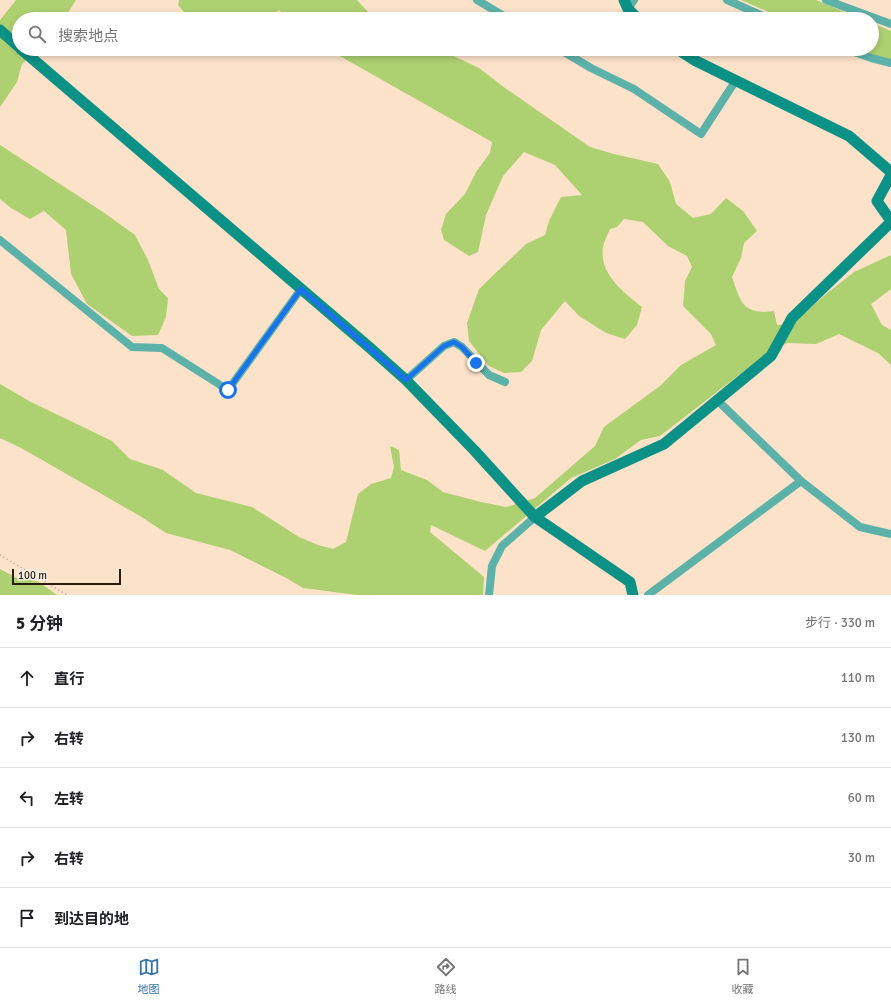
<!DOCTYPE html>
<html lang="zh">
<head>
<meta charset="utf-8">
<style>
  body { margin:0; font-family:Signika,"Noto Sans SC",sans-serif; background:#f2f2f2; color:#202124 }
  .scale { position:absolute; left:12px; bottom:10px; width:109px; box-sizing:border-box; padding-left:4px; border:2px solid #2c1c0c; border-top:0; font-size:11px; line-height:14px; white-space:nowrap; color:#2c1c0c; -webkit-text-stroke:3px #fbf2ea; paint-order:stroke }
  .stop { position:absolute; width:12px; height:12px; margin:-9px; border:3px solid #1a73e8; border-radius:50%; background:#fff }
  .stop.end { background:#1a73e8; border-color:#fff; box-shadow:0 1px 4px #0008 }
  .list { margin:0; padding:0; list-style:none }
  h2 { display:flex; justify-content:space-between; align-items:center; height:52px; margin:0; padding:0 16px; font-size:17px }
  h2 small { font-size:13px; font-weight:400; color:#757577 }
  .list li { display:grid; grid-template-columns:26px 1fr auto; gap:12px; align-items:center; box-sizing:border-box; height:60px; padding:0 16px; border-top:1px solid #e0e0e0 }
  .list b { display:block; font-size:15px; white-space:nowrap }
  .list em { font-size:13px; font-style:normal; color:#757577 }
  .icon { flex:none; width:22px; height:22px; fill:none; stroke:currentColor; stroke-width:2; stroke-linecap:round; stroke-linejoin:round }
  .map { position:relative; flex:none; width:891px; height:595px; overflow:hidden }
  .search { position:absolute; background:#fff; box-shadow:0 2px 6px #0003; left:12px; right:12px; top:12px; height:44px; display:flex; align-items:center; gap:10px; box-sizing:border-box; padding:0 14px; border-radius:22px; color:#757577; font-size:15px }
  .sheet { height:352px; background:#fff }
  nav { display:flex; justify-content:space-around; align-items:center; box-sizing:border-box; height:56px; border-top:1px solid #e0e0e0; background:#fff; font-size:11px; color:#757577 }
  nav a { display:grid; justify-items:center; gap:2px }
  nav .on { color:#3074aa }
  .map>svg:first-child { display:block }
  .water { fill:#add071 }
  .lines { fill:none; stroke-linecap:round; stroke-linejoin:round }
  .path { stroke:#b29c86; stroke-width:1.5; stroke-dasharray:1 3; stroke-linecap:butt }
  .street { stroke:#5cb2a8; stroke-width:8 }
  .secondary { stroke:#0c9187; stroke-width:11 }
  .route { stroke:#1a73e8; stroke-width:5 }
</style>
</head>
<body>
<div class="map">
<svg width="891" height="595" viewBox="0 0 891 595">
  <rect width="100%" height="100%" fill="#fce2c9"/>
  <path class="water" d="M 16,0 L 76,0 L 64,19 L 19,19 L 19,49 L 37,49 L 22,64 L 17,82 L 0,107 L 0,20 Z
    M 179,0 L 357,0 L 371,15 L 379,19 L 289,19 L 279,10 L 268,19 L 190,19 L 178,5 Z
    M 741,0 L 816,0 L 862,19 L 785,19 Z
    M 872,23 L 891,31 L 891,60 L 874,56 L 858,49 L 872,49 Z
    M 329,49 L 439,49 L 479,68 L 505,88 L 590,147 L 614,154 L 658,164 L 670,182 L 676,204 L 693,218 L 711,214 L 726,198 L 743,211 L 757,231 L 744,243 L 741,258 L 732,277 C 741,303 743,315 774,311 L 777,325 L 792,324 L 825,295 L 854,272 L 891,255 L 891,289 L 871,304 L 882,325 L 891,330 L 891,365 L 878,353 L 839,334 L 816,344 L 787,343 L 766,354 L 660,436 L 641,440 L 615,459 L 571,478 L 485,551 L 431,525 L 430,532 L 484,577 L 483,595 L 357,595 L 303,588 L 288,579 L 230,550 L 166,533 L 140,516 L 21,448 L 0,438 L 0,384 L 29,401 L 112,441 L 130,459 L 163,470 L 196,493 L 252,507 L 299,537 L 318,545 L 333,549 L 346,542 L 358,494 L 371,484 L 391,478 L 394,467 L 390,446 L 399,450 L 401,470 L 427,480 L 443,492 L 481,502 L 506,507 L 535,498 L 595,446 L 604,427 L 660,386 L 681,365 L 716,345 L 711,334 L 683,306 L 685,281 L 692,267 L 687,256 L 668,246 L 643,222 L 624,219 L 617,227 L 610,229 C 608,234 604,241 603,247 C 599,274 623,292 642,307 L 637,325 L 625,339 L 606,333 L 579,316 L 565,301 L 541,330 L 532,361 L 521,372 L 504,373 L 489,366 L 469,341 L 467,323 L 479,289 L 526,244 L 545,235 L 549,221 L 561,197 L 582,195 L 555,165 L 524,152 L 503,176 L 486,215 L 478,252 L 469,256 L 444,240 L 441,230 L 446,214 L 465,194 L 476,172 L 490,153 L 492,142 L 338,55 Z
    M 0,145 L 103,212 L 135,235 L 148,260 L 159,289 L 168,298 L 166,317 L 158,335 L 132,336 L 87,304 L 71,274 L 66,230 L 44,211 L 30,219 L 11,208 L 0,199 Z
    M 0,569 L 17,578 L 28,579 L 39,582 L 57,595 L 0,595 Z"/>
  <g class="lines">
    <path class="path" d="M 0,555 L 67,595"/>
    <path class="street" d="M 477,0 L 509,19
      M 727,0 L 770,19
      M 826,0 L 891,24
      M 628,9 L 634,0
      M 559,49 L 591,68 L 634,89 L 701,134 L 736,80
      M 846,49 L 871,58 L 891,63
      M 0,240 L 132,347 L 162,348 L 228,390 L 301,289
      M 406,380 L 444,346 L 454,342 L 462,347 L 489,375 L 505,382
      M 717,400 L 801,481 L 860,527 L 891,534
      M 489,595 L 492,566 L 502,546 L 535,517
      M 648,595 L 801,481"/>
    <path class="secondary" d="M 624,0 L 628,9 L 638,19
      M 0,30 L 19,47
      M 21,49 L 369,347 L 406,380 L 474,450 L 535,517 L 630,582 L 633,595
      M 677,49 L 694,60 L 849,136 L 891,172
      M 891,175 L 877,201 L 891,221
      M 535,517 L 582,481 L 664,444 L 771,356 L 792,318 L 891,222"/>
  </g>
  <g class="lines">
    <path class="route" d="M 228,390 L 301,289 L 406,380 L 444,346 L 454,342 L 462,347 L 476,363"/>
  </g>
</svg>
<div class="scale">100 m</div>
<div class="stop" style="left:228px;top:390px"></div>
<div class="stop end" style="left:476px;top:363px"></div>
<div class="search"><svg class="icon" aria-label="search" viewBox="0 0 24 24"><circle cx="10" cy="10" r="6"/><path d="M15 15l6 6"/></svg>搜索地点</div>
</div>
<section class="sheet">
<h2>5 分钟<small>步行 · 330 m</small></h2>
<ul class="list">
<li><svg class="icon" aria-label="ahead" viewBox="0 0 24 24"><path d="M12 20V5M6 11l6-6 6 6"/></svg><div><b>直行</b></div><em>110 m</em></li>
<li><svg class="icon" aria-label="right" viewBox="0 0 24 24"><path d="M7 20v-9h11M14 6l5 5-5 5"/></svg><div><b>右转</b></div><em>130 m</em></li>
<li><svg class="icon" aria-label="left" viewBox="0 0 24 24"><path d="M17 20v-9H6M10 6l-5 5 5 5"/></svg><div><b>左转</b></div><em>60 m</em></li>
<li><svg class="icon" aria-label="right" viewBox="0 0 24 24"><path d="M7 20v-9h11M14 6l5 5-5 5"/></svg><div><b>右转</b></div><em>30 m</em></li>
<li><svg class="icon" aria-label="arrive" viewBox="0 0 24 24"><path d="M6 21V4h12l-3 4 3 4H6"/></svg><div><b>到达目的地</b></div></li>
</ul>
</section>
<nav>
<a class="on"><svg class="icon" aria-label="map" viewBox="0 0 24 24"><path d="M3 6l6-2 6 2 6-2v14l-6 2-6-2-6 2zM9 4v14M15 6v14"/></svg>地图</a>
<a><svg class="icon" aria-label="directions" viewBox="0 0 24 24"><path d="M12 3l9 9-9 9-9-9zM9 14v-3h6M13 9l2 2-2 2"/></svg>路线</a>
<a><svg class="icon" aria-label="saved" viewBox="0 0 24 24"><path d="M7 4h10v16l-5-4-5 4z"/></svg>收藏</a>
</nav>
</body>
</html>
